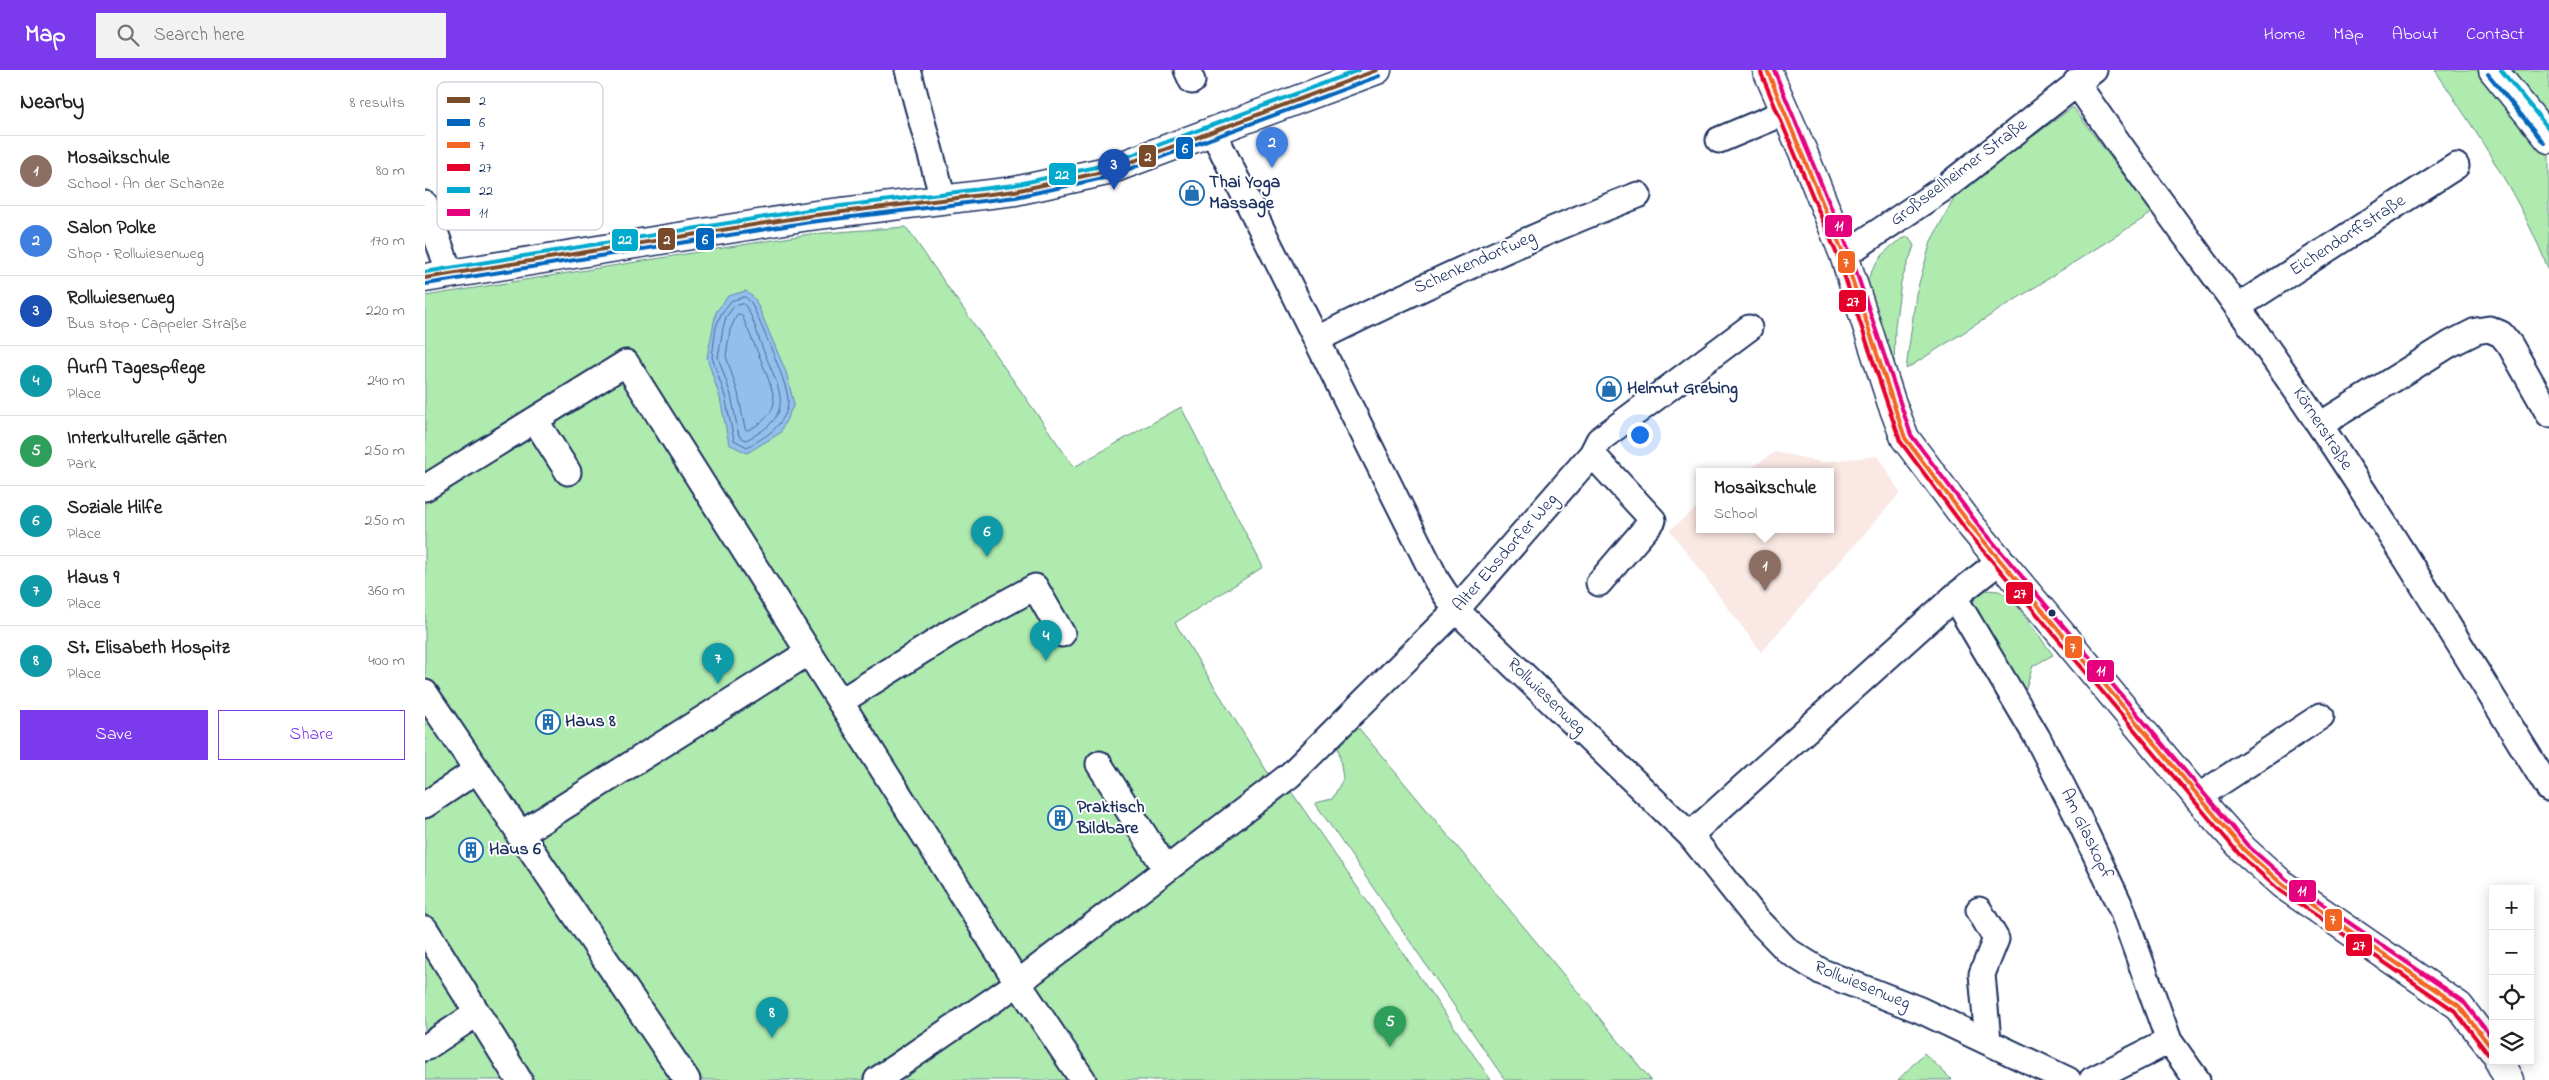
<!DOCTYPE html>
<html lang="en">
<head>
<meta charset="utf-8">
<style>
  body { margin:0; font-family:"Indie Flower",sans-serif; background:#f2f2f2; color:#202124 }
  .controls { position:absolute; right:15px; bottom:15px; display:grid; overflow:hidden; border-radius:0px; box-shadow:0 2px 12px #0003 }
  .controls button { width:45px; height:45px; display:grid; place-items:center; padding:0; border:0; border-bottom:1px solid #e0e0e0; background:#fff; color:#202124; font:25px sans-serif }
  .you { position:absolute; left:1214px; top:364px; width:18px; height:18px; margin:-12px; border:4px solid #fff; border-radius:50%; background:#1a73e8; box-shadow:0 0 0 8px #1a73e833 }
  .badge { display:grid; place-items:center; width:32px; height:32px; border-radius:50%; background:#7c3aed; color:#fff; font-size:16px; font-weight:700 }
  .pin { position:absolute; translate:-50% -41px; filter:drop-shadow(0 1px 2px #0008) }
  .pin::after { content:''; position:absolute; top:26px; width:18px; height:15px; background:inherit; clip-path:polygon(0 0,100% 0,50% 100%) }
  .popup { position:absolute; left:1271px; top:398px; width:138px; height:65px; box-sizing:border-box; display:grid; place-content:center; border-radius:0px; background:#fff; filter:drop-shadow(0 1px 4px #0005); font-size:16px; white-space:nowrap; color:#757577 }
  .popup b { font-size:19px; color:#202124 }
  .popup::after { content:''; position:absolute; left:50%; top:100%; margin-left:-10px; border:10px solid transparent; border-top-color:#fff }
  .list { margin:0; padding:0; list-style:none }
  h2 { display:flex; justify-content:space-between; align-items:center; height:65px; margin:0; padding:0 20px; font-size:21px }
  h2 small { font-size:16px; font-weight:400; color:#757577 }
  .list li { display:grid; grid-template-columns:32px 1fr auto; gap:15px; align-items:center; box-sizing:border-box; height:70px; padding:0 20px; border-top:1px solid #e0e0e0 }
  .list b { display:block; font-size:19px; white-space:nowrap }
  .list p { margin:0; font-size:16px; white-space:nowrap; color:#757577 }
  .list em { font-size:16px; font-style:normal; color:#757577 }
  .actions { display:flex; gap:10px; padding:15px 20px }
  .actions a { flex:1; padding:11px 0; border:1px solid #7c3aed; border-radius:0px; text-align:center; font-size:18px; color:#7c3aed }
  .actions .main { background:#7c3aed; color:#fff }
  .icon { flex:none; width:28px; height:28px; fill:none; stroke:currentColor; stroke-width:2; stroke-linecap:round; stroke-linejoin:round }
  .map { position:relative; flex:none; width:2124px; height:1010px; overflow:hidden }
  header { display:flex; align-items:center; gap:30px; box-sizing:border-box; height:70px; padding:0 25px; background:#7c3aed; color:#fff }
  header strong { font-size:24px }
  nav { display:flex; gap:28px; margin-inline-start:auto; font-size:18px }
  .search { width:350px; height:45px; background:#f2f2f2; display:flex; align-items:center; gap:12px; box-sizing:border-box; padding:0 18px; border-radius:0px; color:#757577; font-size:19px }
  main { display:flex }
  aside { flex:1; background:#fff }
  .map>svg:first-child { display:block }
  .built { fill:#f9e8e4 }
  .green { fill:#afeaaf; stroke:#658c86 }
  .water { fill:#92c0ec; stroke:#6286b3 }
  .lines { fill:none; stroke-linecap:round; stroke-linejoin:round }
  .shore { stroke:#4b6997; stroke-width:1 }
  .minor-casing { stroke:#1b2f5e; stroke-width:29 }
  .major-casing { stroke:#1b2f5e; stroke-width:31 }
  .minor { stroke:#fff; stroke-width:25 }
  .major { stroke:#fff; stroke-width:28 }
  .bus-1-casing { stroke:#fff; stroke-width:8 }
  .bus-2-casing { stroke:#fff; stroke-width:8 }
  .bus-3-casing { stroke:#fff; stroke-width:8 }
  .bus-4-casing { stroke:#fff; stroke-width:8 }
  .bus-5-casing { stroke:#fff; stroke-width:8 }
  .bus-6-casing { stroke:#fff; stroke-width:8 }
  .bus-1 { stroke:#7a4b2a; stroke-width:4 }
  .bus-2 { stroke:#0065bd; stroke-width:4 }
  .bus-3 { stroke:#f26522; stroke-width:4 }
  .bus-4 { stroke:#e4002b; stroke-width:4 }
  .bus-5 { stroke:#00a9ce; stroke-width:4 }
  .bus-6 { stroke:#e5007d; stroke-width:4 }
  .bus-dot { fill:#1b2f5e; stroke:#fff; stroke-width:2 }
  .labels { text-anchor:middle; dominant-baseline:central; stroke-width:4; stroke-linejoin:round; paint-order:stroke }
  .street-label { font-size:18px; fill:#1b2f5e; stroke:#fff }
  .poi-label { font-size:18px; font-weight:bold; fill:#1b2f5e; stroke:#fff; text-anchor:start }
  .key { fill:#fff; stroke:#bbc1cf; stroke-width:1 }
  .key-label { font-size:14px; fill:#1b2f5e }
  .line-badge { stroke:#fff; stroke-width:2 }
  .badge-label { font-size:14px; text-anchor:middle; font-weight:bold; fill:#fff }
</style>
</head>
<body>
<header>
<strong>Map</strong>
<div class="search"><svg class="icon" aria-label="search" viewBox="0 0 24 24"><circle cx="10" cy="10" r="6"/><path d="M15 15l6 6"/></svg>Search here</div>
<nav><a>Home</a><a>Map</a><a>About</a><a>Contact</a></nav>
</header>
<main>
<aside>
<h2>Nearby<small>8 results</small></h2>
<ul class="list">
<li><span class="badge" style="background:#8d6e63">1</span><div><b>Mosaikschule</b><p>School · An der Schanze</p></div><em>80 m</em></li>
<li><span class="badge" style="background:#3f7fe0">2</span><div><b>Salon Polke</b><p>Shop · Rollwiesenweg</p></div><em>170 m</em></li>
<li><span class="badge" style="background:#1a4fb4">3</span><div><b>Rollwiesenweg</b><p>Bus stop · Cappeler Straße</p></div><em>220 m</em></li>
<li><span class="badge" style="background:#0f9aa8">4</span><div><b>AurA Tagespflege</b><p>Place</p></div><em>240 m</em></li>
<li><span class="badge" style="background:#2e9e5b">5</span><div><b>Interkulturelle Gärten</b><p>Park</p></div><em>250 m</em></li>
<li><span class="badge" style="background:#0f9aa8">6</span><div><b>Soziale Hilfe</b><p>Place</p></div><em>250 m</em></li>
<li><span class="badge" style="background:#0f9aa8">7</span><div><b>Haus 9</b><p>Place</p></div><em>360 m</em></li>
<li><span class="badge" style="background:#0f9aa8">8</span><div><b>St. Elisabeth Hospitz</b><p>Place</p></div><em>400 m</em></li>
</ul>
<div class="actions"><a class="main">Save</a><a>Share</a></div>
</aside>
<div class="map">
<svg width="2124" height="1010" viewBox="0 0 2124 1010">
  <rect width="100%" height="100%" fill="#fff"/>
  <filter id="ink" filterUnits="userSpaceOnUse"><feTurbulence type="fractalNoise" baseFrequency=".02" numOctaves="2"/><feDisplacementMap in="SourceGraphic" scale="10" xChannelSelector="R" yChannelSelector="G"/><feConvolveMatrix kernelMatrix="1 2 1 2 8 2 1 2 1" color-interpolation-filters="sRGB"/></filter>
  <g filter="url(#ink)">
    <path class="built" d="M 1350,382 L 1397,392 L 1453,386 L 1475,423 L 1336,582 L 1245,460 L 1275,435 L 1275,460 L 1405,460 L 1405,402 L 1320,402 Z"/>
    <path class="green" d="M 2010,0 L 2124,0 L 2124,201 C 2097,130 2052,63 2010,0 Z
      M 1648,37 L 1727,143 L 1481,299 L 1491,224 L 1506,171 L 1533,121 Z
      M 481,157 L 649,397 L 756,337 L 838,497 L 750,553 L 856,724 L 863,717 L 1066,1010 L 0,1010 L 0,226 L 385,164 Z
      M 1484,167 L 1489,176 L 1476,212 L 1470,257 L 1469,301 L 1441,214 C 1446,198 1466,169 1484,167 Z
      M 1560,520 L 1574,521 L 1587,529 L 1628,585 L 1608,596 L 1598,627 L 1547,540 L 1548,531 Z
      M 932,656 L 1226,1010 L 1080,1010 L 890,733 L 907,729 L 918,709 L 912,668 Z
      M 1499,983 L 1527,1010 L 1473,1010 Z"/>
    <path class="water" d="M 321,221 L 330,229 L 361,302 L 369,334 L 355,363 L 322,383 L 304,374 L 295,328 L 282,288 L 291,242 L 303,226 Z"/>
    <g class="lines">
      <path class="shore" d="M 320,227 L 326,232 C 334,251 366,319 363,334 C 360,356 339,368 322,377 L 309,370 L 300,326 L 287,287 L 291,257 L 296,244 L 306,231 Z
        M 319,234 C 328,245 332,264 337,277 C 354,320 374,344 321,370 L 314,366 L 306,325 L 293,287 L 298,258 L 301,247 L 309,236 Z
        M 313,244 L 317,245 C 323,262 351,319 349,333 C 346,347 334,355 323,360 L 320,359 L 313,323 L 301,286 L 305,260 Z"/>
      <defs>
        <path id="minor" d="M 483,0 L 518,129
          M 762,0 L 767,11
          M 1651,12 C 1729,128 1817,237 1894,354 C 1974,473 2048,597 2124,719
          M 788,62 L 1012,511 L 1031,540 L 1265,765 L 1331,848 L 1363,881 L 1397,902 L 1495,940 L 1643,1010
          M 1294,70 L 1361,42
          M 0,134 L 25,204
          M 1419,185 L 1522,116 L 1669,0
          M 1814,236 L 2031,96
          M 892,269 C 997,217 1103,167 1213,125
          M 110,350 L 143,402
          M 1895,355 L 2025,274 L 2051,261 L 2064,259 L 2076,264 L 2085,275 L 2124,344
          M 1167,384 L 1228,450 L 1174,513
          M 0,418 L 201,293 L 593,913 L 452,1010
          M 1529,527 L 1612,667 L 1654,749 L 1697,840 L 1744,971 L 1772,1010
          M 0,623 L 262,1010
          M 415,632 L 525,563 L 610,517 L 637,564
          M 674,694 L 741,799
          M 1773,727 L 1896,646
          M 0,735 L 52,700
          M 94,765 L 384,582
          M 1265,765 L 1529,527 L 1576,490
          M 1554,840 L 1571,869 L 1557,904 L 1563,971
          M 0,859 L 94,1010
          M 0,978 L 51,944
          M 658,1010 L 593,913 L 865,705 L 1031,540 L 1167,384 L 1174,370 L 1324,258
          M 1667,1010 L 1744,971"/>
        <path id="major" d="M 1342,0 L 1378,82 L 1419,185 L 1466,331 L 1480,368 L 1547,457 L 1786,743 L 1819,780 L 1858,815 L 2034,936 L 2068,980
          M 2068,0 L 2124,69
          M 0,208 L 384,146 L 590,121 L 682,101 L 952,0
          M 2074,991 L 2084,1010"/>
      </defs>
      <use href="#minor" class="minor-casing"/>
      <use href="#major" class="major-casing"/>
      <use href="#minor" class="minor"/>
      <use href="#major" class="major"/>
      <defs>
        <path id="bus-1" d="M 0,208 L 384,146 L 590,121 L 682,101 L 952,0"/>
        <path id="bus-2" d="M 2063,4 L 2119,73
          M 1,214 L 385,152 L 591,127 L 683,107 L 954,6"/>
        <path id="bus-3" d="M 1342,0 L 1419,185 L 1480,368 L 1547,457 L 1819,780 L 1858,815 L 2034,936 L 2068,980"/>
        <path id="bus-4" d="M 1336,3 L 1413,187 L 1475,371 L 1542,461 L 1814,784 L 1854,820 L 2030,941 L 2063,984"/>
        <path id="bus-5" d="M 2076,0 L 2124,59
          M 0,202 L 383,140 L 589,115 L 680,95 L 934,0"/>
        <path id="bus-6" d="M 1349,0 L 1425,183 L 1486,365 L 1552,453 L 1823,776 L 1862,810 L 2038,931 L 2068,969"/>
      </defs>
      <use href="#bus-1" class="bus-1-casing"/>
      <use href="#bus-2" class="bus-2-casing"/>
      <use href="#bus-3" class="bus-3-casing"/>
      <use href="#bus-4" class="bus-4-casing"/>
      <use href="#bus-5" class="bus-5-casing"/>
      <use href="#bus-6" class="bus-6-casing"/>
      <use href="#bus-1" class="bus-1"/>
      <use href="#bus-2" class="bus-2"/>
      <use href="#bus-3" class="bus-3"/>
      <use href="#bus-4" class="bus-4"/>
      <use href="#bus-5" class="bus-5"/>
      <use href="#bus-6" class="bus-6"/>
    </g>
  </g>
  <defs>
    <symbol id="shop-ring" viewBox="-11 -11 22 22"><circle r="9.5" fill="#fff" stroke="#1f6fb2" stroke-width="1.5"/><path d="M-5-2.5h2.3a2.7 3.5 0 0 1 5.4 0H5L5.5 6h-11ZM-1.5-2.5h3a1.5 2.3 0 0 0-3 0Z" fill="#1f6fb2"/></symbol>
    <symbol id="building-ring" viewBox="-11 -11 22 22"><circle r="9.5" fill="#fff" stroke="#1f6fb2" stroke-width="1.5"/><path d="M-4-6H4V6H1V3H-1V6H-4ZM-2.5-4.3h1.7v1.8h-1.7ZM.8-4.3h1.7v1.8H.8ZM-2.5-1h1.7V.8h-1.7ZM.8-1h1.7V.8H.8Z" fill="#1f6fb2"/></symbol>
  </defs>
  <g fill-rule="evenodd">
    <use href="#shop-ring" x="753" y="109" width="28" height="28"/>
    <use href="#shop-ring" x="1170" y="305" width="28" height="28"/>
    <use href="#building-ring" x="109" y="638" width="28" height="28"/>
    <use href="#building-ring" x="621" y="734" width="28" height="28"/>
    <use href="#building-ring" x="32" y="766" width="28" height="28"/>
  </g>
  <circle class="bus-dot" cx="1627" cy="543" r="4.5"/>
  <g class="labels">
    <g class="street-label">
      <text transform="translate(1534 103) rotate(-37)">Großseelheimer Straße</text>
      <text transform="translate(1923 166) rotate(-33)">Eichendorffstraße</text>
      <text transform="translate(1050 193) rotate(-24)">Schenkendorfweg</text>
      <text transform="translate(1897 359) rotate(57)">Körnerstraße</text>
      <text transform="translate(1081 483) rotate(-49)">Alter Ebsdorfer Weg</text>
      <text transform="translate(1121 627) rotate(44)">Rollwiesenweg</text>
      <text transform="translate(1661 764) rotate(64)">Am Glaskopf</text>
      <text transform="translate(1437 916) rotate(22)">Rollwiesenweg</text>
    </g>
    <g class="poi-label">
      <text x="784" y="113">Thai Yoga<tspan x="784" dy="21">Massage</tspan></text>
      <text x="1202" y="319">Helmut Grebing</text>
      <text x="140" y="652">Haus 8</text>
      <text x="652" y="738">Praktisch<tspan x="652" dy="21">Bildbare</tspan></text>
      <text x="64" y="780">Haus 6</text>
    </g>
  </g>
  <rect x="12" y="12" width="166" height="148" rx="8" class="key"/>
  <rect x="22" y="27" width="23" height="6" fill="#7a4b2a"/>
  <rect x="22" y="49" width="23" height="7" fill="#0065bd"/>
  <rect x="22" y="72" width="23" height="6" fill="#f26522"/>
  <rect x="22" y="94" width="23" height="7" fill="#e4002b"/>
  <rect x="22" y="117" width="23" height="6" fill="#00a9ce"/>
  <rect x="22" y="139" width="23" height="7" fill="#e5007d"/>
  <g class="key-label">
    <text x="54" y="35">2</text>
    <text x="54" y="57">6</text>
    <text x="54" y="80">7</text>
    <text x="54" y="102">27</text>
    <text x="54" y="125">22</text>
    <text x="54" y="147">11</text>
  </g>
  <g class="line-badge">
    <rect x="750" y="66" width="19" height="24" rx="5" fill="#0065bd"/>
    <rect x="713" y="74" width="19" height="24" rx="5" fill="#7a4b2a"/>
    <rect x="623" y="92" width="29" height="24" rx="5" fill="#00a9ce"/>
    <rect x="1399" y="144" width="29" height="24" rx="5" fill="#e5007d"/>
    <rect x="270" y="157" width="20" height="24" rx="5" fill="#0065bd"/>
    <rect x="232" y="157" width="19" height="24" rx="5" fill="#7a4b2a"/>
    <rect x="186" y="158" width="28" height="24" rx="5" fill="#00a9ce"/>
    <rect x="1412" y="180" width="19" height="24" rx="5" fill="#f26522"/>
    <rect x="1413" y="219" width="29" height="24" rx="5" fill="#e4002b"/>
    <rect x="1580" y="511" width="29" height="24" rx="5" fill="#e4002b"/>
    <rect x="1639" y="565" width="19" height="24" rx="5" fill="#f26522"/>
    <rect x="1661" y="589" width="29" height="24" rx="5" fill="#e5007d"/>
    <rect x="1863" y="809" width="29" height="24" rx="5" fill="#e5007d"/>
    <rect x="1899" y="838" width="19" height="24" rx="5" fill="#f26522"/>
    <rect x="1920" y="863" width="28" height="24" rx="5" fill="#e4002b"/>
  </g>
  <g class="badge-label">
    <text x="760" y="83">6</text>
    <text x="723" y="91">2</text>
    <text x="637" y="109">22</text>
    <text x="1414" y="160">11</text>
    <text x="280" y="174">6</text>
    <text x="242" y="174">2</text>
    <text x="200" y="174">22</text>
    <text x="1421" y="197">7</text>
    <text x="1428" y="236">27</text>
    <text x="1595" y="528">27</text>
    <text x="1648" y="582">7</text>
    <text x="1676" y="605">11</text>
    <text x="1877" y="825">11</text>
    <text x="1908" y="854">7</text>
    <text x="1934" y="880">27</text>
  </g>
</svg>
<div class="controls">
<button>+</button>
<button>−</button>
<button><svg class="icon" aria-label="locate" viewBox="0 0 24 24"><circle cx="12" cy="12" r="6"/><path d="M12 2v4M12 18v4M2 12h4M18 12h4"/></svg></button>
<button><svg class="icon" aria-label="layers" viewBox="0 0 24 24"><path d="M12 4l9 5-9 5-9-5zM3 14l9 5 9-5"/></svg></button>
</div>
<div class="you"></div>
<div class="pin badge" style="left:1340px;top:521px;background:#8d6e63">1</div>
<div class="popup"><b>Mosaikschule</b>School</div>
<div class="pin badge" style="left:847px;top:98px;background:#3f7fe0">2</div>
<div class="pin badge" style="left:689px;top:120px;background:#1a4fb4">3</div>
<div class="pin badge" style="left:621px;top:591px;background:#0f9aa8">4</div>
<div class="pin badge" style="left:965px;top:977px;background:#2e9e5b">5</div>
<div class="pin badge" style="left:562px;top:487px;background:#0f9aa8">6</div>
<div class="pin badge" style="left:293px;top:614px;background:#0f9aa8">7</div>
<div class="pin badge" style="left:347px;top:968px;background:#0f9aa8">8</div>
</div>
</main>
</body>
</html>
